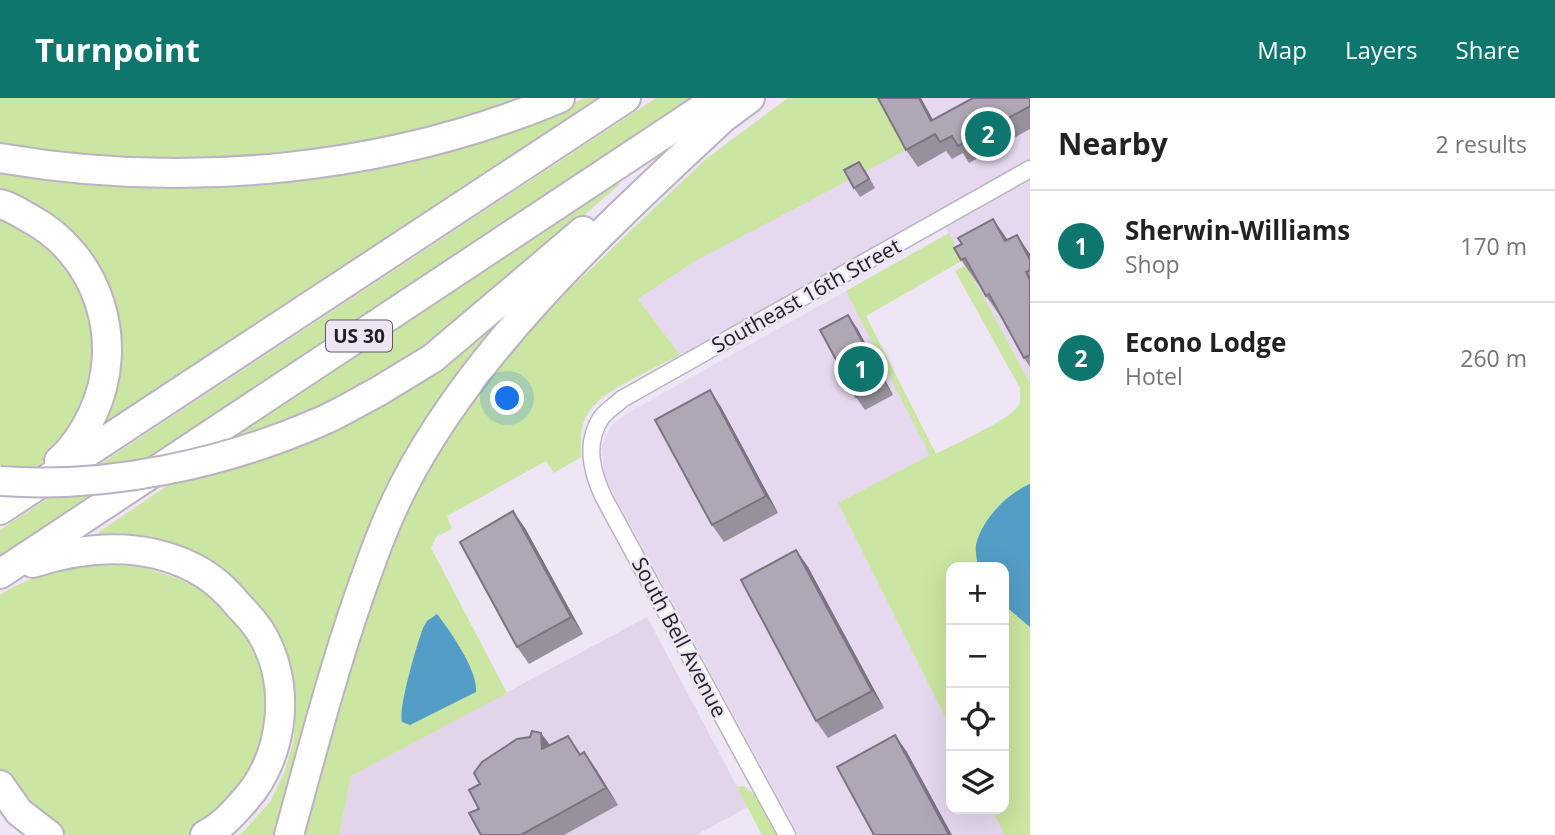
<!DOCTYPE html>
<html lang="en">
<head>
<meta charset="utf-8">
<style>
  body { margin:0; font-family:"Open Sans",sans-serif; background:#f6f6f6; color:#222 }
  .controls { position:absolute; right:21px; bottom:21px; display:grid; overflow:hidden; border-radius:14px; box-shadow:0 7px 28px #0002 }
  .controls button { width:63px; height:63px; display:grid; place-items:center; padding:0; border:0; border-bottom:2px solid #e0e0e0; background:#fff; color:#222; font:35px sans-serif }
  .you { position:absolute; left:508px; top:301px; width:24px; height:24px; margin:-18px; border:5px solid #fff; border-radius:50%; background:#1a73e8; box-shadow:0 0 0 10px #1a73e833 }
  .badge { display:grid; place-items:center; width:46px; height:46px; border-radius:50%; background:#0f766e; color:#fff; font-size:23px; font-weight:700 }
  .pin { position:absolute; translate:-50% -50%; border:4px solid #fff; box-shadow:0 2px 7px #0006 }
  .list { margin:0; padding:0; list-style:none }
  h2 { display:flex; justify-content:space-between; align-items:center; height:91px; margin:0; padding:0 28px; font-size:30px }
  h2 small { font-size:23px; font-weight:400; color:#767676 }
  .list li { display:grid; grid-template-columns:46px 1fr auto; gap:21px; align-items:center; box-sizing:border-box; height:112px; padding:0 28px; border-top:2px solid #e0e0e0 }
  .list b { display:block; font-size:26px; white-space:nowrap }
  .list p { margin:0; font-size:23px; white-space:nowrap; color:#767676 }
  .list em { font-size:23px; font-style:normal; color:#767676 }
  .icon { flex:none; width:38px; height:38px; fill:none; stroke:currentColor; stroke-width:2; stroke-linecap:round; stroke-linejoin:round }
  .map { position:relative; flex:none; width:1030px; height:737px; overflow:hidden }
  header { display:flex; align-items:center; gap:42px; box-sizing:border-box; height:98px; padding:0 35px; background:#0f766e; color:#fff }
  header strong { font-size:33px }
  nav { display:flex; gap:38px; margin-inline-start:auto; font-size:24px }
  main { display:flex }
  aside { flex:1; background:#fff }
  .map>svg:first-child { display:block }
  .built { fill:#e5d8ef }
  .education { fill:#e3d5e9 }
  .green { fill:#cbe5a2 }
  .water { fill:#549dc6 }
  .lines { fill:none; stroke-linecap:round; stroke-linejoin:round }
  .street-casing { stroke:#bbb2c2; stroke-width:19 }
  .highway-casing { stroke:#bbb2c2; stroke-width:32 }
  .street { stroke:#fff; stroke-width:16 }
  .highway { stroke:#fff; stroke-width:28 }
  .highway-bridge-casing { stroke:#bbb2c2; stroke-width:32; stroke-linecap:butt }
  .highway-bridge { stroke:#fff; stroke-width:28 }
  .wall { fill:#97909d }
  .shaded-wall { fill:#7b757f }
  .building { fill:#b0a7b6; stroke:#7b757f; stroke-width:2 }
  .labels { text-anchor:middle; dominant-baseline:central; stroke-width:5; stroke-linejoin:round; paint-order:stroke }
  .shield { fill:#eee5f5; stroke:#5e5a63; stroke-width:2 }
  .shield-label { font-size:19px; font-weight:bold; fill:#211e24 }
  .street-label { font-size:21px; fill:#211e24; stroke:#eee5f5 }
</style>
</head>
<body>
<header>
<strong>Turnpoint</strong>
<nav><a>Map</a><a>Layers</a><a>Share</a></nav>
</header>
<main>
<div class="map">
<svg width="1030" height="737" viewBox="0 0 1030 737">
  <rect width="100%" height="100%" fill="#eee5f5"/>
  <path class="built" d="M 891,0 L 1030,0 L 1030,285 L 937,114 L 680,257 L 638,201 L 695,163 Z
    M 846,193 L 930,357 L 838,405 L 951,631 L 951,711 L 991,711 L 1005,737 L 799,737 L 604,378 L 602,348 L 611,328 L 626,316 Z"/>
  <path class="education" d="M 647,519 L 748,709 L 696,737 L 339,737 L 351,678 Z"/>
  <path class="green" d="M 0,0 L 528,0 L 461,23 L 321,55 L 143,66 L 0,52 Z
    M 585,0 L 605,0 L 95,337 L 115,219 L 0,97 L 0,72 L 149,86 L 551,15 Z
    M 656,0 L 697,0 L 0,458 L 0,432 Z
    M 788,0 L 891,0 L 908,51 L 695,163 L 638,201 L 680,257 C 657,269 604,292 590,312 C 580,325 580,343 581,359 L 554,375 L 546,363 L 447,418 L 452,431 L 436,439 L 431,450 L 507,595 L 351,678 L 339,737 L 302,737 L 369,507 L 428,366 L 473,299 L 540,219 L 706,61 Z
    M 614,79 L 619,87 C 540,154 461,230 371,282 C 331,306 288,322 244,339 L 229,343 Z
    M 0,118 L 35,134 L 77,177 L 98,246 L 86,308 L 46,362 L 0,392 Z
    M 949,135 L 963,162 L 866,218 L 936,356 C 953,347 1012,321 1019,307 C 1021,302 1020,295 1020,290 L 955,173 L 966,167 L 1030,285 L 1030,737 L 1005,737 L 991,711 L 1004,711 L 1004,469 L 951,469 L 951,631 L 838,405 L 930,357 L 846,193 Z
    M 515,206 L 442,304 L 280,737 L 240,737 L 270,704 L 285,673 L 294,641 L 295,605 L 288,569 L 252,503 L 99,444 L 99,434 L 177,381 L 200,376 Z
    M 110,466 L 146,470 L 179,481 L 210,496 L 237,519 L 269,569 L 268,663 L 209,737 L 60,737 L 16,696 L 0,670 L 0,497 C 34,475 71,468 110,466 Z
    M 743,688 L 755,697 L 776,737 L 762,737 L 737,689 Z"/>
  <path class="water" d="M 1030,386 L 1030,529 L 1004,507 L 1004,469 L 978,469 C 977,463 975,453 976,447 C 981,422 1008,395 1030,386 Z
    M 437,516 C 450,533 478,572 476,594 L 410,627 L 402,624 C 398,610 417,546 423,530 L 427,523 Z"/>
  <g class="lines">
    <defs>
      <path id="street" d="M 787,737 L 604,400 C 592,375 584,346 601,320 C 606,313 616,307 622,301 L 1030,71"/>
      <path id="highway" d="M 712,28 L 750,0
        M 0,60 C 185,92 386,73 560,0
        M 0,106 C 10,108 20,115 29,120 C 99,157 126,244 93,315 C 85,332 73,351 59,363
        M 379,293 L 433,260 L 583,133
        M 0,412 L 626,0
        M 33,465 C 86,448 143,444 194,470 C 212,479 227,493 239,508 C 246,515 254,524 260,533 C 292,584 285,657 245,702 C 232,717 222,728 205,737
        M 0,476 L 718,0
        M 0,687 L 19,714 L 49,737
        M 289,737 C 311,657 332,576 359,498 C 372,461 385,424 403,389 C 476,246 609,127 725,18"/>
    </defs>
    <use href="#street" class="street-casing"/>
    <use href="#highway" class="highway-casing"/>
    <use href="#street" class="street"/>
    <use href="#highway" class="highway"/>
    <defs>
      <path id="highway-bridge" d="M 0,383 C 108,391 224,366 322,323 C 342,314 360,303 379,293"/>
    </defs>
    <use href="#highway-bridge" class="highway-bridge-casing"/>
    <use href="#highway-bridge" class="highway-bridge"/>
  </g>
  <path class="wall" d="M 1030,0 L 1030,31 L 969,65 L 963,55 L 952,61 L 946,53 L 918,69 L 906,52 L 933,22 Z
    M 865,72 L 875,90 L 860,99 L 854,90 Z
    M 1007,142 L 1030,156 L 1030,269 L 1024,260 L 1003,222 L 986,198 L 979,186 L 978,186 L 961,162 L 954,150 Z
    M 857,230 L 893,297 L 865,312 L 856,299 Z
    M 710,292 L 721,309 L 778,415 L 724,444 L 712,427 Z
    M 525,430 L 583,536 L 529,566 L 517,549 Z
    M 796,452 L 808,469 L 884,610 L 828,640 L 816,623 Z
    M 541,635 L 550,647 L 580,656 L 596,671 L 618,707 L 564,737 L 481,737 L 479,711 L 480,686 L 530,639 Z"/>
  <path class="shaded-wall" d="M 919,0 L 921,0 L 943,40 L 931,23 Z
    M 993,121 L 1010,145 L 1005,143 Z
    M 1017,137 L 1030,156 L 1030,162 Z
    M 848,217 L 857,230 L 893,297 L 884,284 Z
    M 710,292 L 721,309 L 778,415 L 766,398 Z
    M 513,413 L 525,430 L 583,536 L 571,519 Z
    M 796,452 L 808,469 L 884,610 L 872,593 Z
    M 541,635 L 553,652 L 542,651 Z
    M 895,637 L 907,654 L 952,737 L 949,737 Z
    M 584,654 L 596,671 L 618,707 L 606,690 Z"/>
  <path class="building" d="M 878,0 L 919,0 L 931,23 L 973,0 L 1030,0 L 1030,8 L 958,48 L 952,38 L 940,44 L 935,36 L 906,52 Z
    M 859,64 L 869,81 L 854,90 L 844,72 Z
    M 993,121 L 1005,143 L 1017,137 L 1030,162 L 1030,172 L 1026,174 L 1030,182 L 1030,257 L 1024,260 L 989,196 L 986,198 L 965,160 L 961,162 L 954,150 L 962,146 L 958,140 Z
    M 848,217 L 884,284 L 856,299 L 820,232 Z
    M 710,292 L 766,398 L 712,427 L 655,322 Z
    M 513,413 L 571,519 L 517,549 L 460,444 Z
    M 796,452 L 872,593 L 816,623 L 741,482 Z
    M 532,633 L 541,635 L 542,651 L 568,638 L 580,657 L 584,654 L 606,690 L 521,737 L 481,737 L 469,715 L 479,711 L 469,692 L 480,686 L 474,675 L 482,664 L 517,641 L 530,639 Z
    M 895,637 L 949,737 L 874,737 L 837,669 Z"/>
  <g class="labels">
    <rect class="shield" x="326" y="222.5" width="66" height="31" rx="5"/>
    <g class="shield-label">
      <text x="359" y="238">US 30</text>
    </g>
    <g class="street-label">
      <text transform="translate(806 197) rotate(-29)">Southeast 16th Street</text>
      <text transform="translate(680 539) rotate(62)">South Bell Avenue</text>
    </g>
  </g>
</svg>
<div class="controls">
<button>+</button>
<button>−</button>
<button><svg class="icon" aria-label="locate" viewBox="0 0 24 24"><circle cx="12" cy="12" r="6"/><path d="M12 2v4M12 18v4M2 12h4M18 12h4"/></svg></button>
<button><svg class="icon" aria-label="layers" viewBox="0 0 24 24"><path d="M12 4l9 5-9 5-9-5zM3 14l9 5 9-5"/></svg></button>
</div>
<div class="you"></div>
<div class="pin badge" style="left:861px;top:271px">1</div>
<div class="pin badge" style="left:988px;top:36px">2</div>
</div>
<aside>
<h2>Nearby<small>2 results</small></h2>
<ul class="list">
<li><span class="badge">1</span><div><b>Sherwin-Williams</b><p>Shop</p></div><em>170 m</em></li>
<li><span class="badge">2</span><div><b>Econo Lodge</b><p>Hotel</p></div><em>260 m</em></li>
</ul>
</aside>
</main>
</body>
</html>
